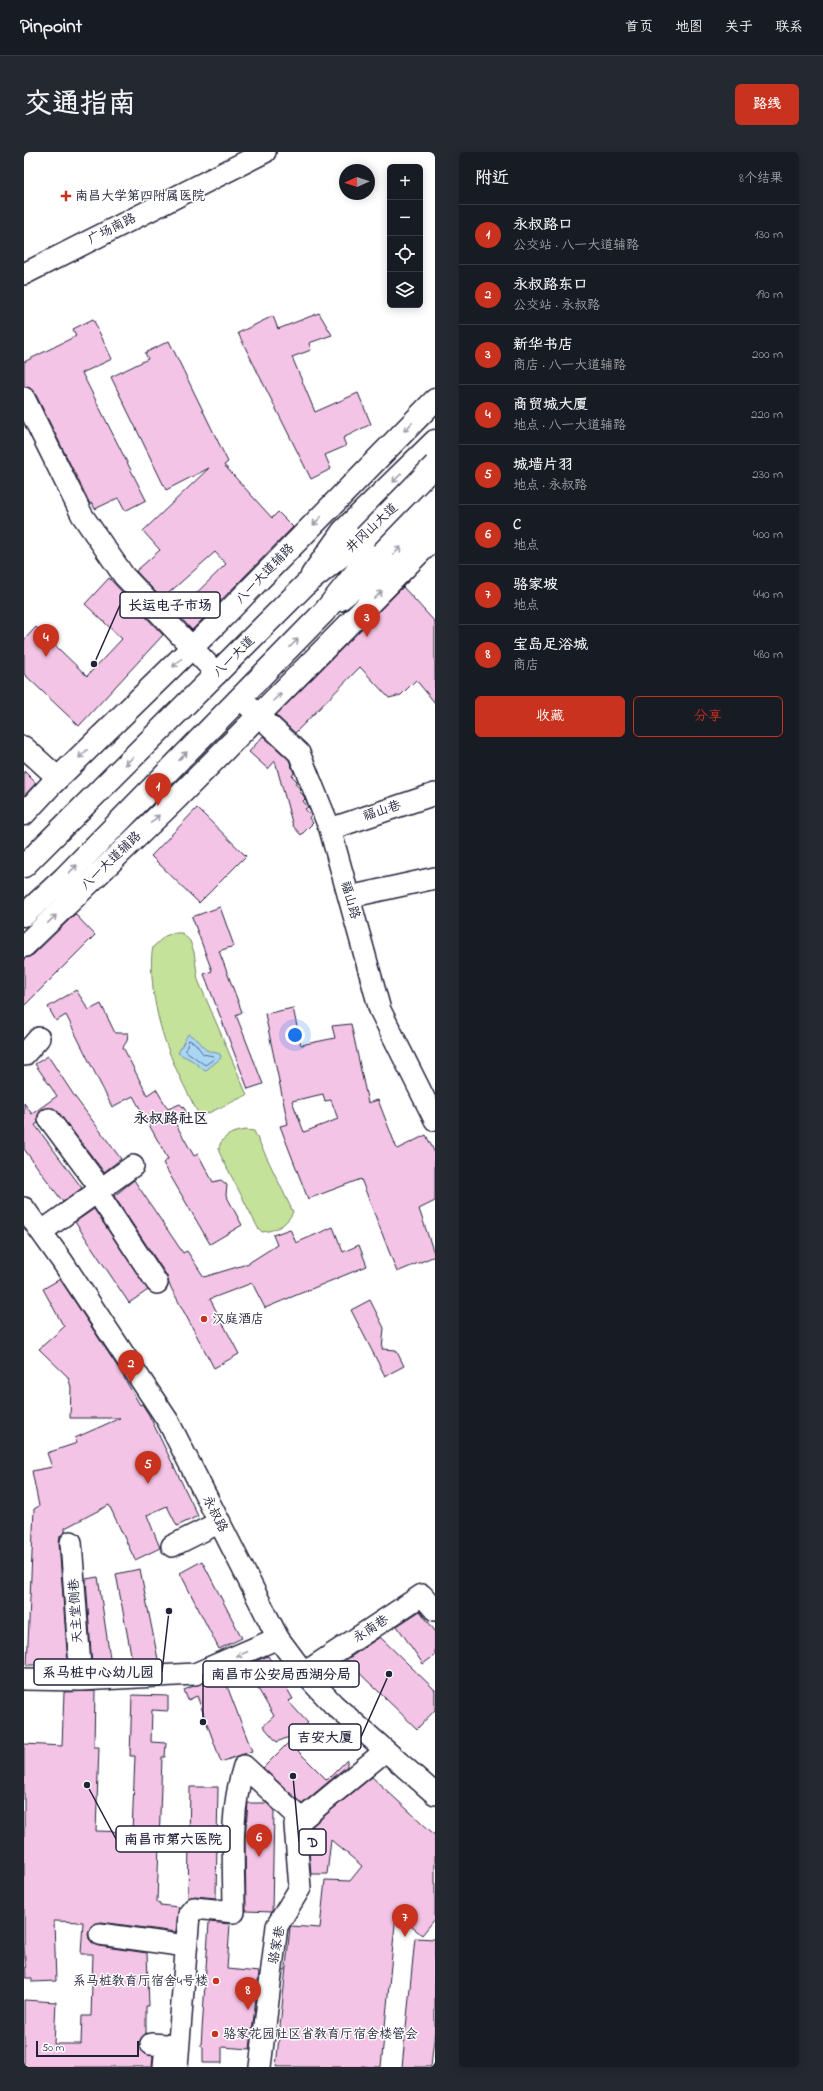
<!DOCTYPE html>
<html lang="zh">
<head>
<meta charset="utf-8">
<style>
  body { margin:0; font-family:"Indie Flower","LXGW WenKai TC",sans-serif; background:#242831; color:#f1f3f6 }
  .controls { position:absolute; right:12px; top:12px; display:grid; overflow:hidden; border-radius:6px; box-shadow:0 2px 10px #0003 }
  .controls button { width:36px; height:36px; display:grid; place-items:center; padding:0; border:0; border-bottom:1px solid #363941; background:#171b24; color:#f1f3f6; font:20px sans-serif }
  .compass { position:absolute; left:315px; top:12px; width:36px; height:36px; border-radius:50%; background:#171b24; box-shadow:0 2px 10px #0003; rotate:267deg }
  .scale { position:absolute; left:12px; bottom:10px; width:103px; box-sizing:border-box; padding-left:4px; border:2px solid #22223b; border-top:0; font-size:11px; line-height:14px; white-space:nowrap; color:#22223b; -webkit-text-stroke:3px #fff; paint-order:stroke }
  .you { position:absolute; left:271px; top:883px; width:14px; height:14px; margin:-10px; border:3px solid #fff; border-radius:50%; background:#1a73e8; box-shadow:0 0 0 6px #1a73e833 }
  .badge { display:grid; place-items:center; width:26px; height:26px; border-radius:50%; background:#c8321e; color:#fff; font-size:13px; font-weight:700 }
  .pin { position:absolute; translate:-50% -33px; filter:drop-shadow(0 1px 2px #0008) }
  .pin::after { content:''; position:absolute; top:21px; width:14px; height:12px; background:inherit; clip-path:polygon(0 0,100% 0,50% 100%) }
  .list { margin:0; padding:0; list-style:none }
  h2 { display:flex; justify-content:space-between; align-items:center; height:52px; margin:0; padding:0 16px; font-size:17px }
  h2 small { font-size:13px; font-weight:400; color:#9ea1a6 }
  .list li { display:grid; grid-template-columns:26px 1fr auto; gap:12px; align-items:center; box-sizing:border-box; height:60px; padding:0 16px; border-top:1px solid #363941 }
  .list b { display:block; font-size:15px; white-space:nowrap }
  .list p { margin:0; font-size:13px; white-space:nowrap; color:#9ea1a6 }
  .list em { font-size:13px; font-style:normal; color:#9ea1a6 }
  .actions { display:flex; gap:8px; padding:12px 16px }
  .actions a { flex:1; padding:9px 0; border:1px solid #c8321e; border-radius:6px; text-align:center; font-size:14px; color:#c8321e }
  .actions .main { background:#c8321e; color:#fff }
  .icon { flex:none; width:22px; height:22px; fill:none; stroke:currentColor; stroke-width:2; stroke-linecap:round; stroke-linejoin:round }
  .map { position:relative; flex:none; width:411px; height:1915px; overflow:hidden; border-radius:6px }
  header { display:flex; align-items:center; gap:24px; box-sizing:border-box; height:56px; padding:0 20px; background:#171b24; border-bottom:1px solid #363941 }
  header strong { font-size:19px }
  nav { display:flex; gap:22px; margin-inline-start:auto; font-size:14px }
  .intro { display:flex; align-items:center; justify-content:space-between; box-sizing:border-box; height:96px; padding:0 24px }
  h1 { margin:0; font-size:28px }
  .button { padding:10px 18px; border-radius:6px; background:#c8321e; color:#fff; font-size:14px; font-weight:700 }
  main { display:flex; gap:24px; padding:0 24px }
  aside { flex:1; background:#171b24; border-radius:6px; box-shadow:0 2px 10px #0003 }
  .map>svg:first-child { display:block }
  .green { fill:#c5e29a; stroke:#74826a }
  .water { fill:#aad6f6; stroke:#748eab }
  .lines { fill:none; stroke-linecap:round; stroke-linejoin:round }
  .shore { stroke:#586a86; stroke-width:1 }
  .building { fill:#f4c4e6; stroke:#22223b; fill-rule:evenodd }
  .minor-casing { stroke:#22223b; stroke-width:24 }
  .major-casing { stroke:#22223b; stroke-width:25 }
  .highway-casing { stroke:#22223b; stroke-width:25 }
  .minor { stroke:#fff; stroke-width:21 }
  .major { stroke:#fff; stroke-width:22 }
  .highway { stroke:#fff; stroke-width:22 }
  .highway-bridge-casing { stroke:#22223b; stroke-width:25; stroke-linecap:butt }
  .highway-bridge { stroke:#fff; stroke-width:22 }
  .oneway { stroke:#9c9ca7 }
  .poi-dot { fill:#c8321e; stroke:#fff; stroke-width:1.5 }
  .labels { text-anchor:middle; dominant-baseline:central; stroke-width:3; stroke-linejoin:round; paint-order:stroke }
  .poi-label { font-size:13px; fill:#22223b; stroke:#fff; text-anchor:start }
  .street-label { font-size:13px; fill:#22223b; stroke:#fff }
  .quarter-label { font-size:15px; font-weight:bold; fill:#22223b; stroke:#fff }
  .leader { fill:none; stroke:#22223b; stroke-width:1.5 }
  .callout-dot { fill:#22223b; stroke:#fff; stroke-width:1.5 }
  .callout { fill:#fff; stroke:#22223b; stroke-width:1.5 }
  .callout-label { font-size:14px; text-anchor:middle; font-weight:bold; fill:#22223b }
</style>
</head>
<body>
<header>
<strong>Pinpoint</strong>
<nav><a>首页</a><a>地图</a><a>关于</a><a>联系</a></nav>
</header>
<div class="intro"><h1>交通指南</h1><a class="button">路线</a></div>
<main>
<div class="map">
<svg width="411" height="1915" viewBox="0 0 411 1915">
  <rect width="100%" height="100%" fill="#fff"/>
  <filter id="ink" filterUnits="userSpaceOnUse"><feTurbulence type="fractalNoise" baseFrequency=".025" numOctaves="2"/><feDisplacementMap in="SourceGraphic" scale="8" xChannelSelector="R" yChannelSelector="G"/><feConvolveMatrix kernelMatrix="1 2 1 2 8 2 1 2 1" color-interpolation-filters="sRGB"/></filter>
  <g filter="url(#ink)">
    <path class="green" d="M 149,781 L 158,781 L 166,789 L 170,800 L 174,828 L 223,943 L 176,965 C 153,921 136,888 129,837 C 128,823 126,809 129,795 L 141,784 Z
      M 223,978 L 230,979 L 269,1060 C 263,1073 251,1079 238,1080 L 234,1076 L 195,1000 C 194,984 211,979 223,978 Z"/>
    <path class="water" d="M 164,882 L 174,888 L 182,898 L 196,902 L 197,906 L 181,919 L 169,909 L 154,901 Z"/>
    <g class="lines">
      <path class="shore" d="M 165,888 L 171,891 L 179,902 L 189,904 L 190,907 L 181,913 L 162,899 Z"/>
    </g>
    <path class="building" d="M 295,161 L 308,183 L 285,191 L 287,198 L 268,205 L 291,260 L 334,241 L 347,272 L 319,286 L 322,294 L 301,303 L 307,317 L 287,327 L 214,181 L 249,164 L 254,177 Z
      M 69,167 L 88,207 L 58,221 L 122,348 L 101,359 L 94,346 L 71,357 L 68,351 L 66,352 L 11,241 L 6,236 L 0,234 L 0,210 L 52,184 L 49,177 Z
      M 145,189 L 204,310 L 200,313 L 248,366 L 254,360 L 269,375 L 168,478 L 152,461 L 202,412 L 191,400 L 138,447 L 112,419 L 136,398 L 119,379 L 185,316 L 142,338 L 87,225 L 124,207 L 121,201 Z
      M 85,426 L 139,483 L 55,574 L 0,522 L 0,488 L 12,475 L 63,524 L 98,487 L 61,452 Z
      M 379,435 L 411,470 L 411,551 L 392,528 L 377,543 L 365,546 L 336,515 L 271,581 L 252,563 Z
      M 239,584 L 265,608 L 270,621 L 268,624 L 273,629 L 271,632 L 277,637 L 275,639 L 280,644 L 281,647 L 279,649 L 284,655 L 281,657 L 287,663 L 285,666 L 289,671 L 277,683 L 269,674 L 251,609 L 244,617 L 225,600 Z
      M 0,619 L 12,631 L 0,644 Z
      M 173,656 L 222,704 L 175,751 L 127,704 Z
      M 196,755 L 210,794 L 195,799 L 218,860 L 212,863 L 239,932 L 224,937 L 180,822 L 188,819 L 168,765 Z
      M 51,762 L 71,783 L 0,854 L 0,806 L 9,803 Z
      M 52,838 L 65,858 L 77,852 L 91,881 L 104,881 L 103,889 L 99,895 L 123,943 L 132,937 L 144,957 L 156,952 L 160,956 L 162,960 L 160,963 L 150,969 L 170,1004 L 174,1002 L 189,1030 L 197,1028 L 203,1033 L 202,1043 L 218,1073 L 186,1092 L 139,1011 L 144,1007 L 109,944 L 88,955 L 42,863 L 32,869 L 24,855 Z
      M 269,856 L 277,893 L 311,886 L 308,874 L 327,872 L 344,951 L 354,948 L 373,997 L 402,983 L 411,1001 L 411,1049 L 395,1057 L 411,1104 L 373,1120 L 337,1027 L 284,1047 L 256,974 L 264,972 L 241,862 ZM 299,942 L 301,949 L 307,948 L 314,967 L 280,980 L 268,949 Z
      M 24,904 L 51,945 L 97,1007 L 80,1020 L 34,960 L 29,956 L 18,957 L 14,963 L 14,971 L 11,973 L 58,1036 L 39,1050 L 0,997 L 0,951 L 8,962 L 33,944 L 11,912 Z
      M 110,1028 L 159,1101 L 163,1099 L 180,1125 L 223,1112 L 253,1093 L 249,1083 L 266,1077 L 272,1091 L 309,1075 L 319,1100 L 335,1093 L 343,1114 L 241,1156 L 228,1131 L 186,1147 L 215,1202 L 190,1216 L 145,1132 L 143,1124 L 90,1044 Z
      M 70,1057 L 124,1138 L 105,1151 L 51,1070 Z
      M 36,1127 L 95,1217 L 116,1253 L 118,1252 L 125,1263 L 174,1364 L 153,1374 L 143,1354 L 123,1363 L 136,1396 L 111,1408 L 85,1353 L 41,1376 L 41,1380 L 36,1384 L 35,1391 L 44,1513 L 3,1513 L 10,1357 L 15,1354 L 8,1319 L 28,1315 L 23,1301 L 53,1291 L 51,1286 L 96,1266 L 46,1266 L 47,1235 L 44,1225 L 15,1197 L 40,1175 L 19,1137 Z
      M 346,1148 L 360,1176 L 358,1197 L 372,1198 L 380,1214 L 361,1224 L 327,1158 Z
      M 178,1409 L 218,1486 L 195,1497 L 156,1421 Z
      M 116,1417 L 135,1512 L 109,1513 L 92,1422 Z
      M 74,1425 L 87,1513 L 68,1515 L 62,1427 Z
      M 396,1459 L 411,1479 L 411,1503 L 399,1512 L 373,1474 Z
      M 356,1485 L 411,1538 L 411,1558 L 393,1577 L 322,1508 Z
      M 244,1504 L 269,1547 L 264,1549 L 284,1571 L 272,1582 L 253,1590 L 239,1574 L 250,1564 L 226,1523 L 216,1527 L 203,1534 L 228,1599 L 197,1610 L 173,1544 L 164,1548 L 160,1538 Z
      M 71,1539 L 70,1595 L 75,1595 L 72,1679 L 108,1680 L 111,1604 L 106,1604 L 108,1543 L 144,1544 L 144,1559 L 128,1558 L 127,1590 L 142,1591 L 141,1605 L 138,1605 L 133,1750 L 136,1751 L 136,1753 L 155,1755 L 152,1780 L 77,1770 L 67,1774 L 64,1781 L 65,1787 L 74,1794 L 123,1801 L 125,1854 L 122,1854 L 122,1881 L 117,1886 L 115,1892 L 120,1902 L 129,1904 L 128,1915 L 0,1915 L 0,1848 L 32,1850 L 30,1892 L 57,1892 L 58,1864 L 67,1864 L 69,1802 L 57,1802 L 59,1770 L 30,1769 L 32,1829 L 8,1830 L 8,1826 L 2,1826 L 0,1792 L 0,1592 L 38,1594 L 40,1540 Z
      M 265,1590 L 303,1628 L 323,1608 L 323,1614 L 278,1652 L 239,1616 Z
      M 348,1625 L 411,1683 L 411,1767 L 398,1783 L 372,1762 L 357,1915 L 252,1915 L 266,1775 L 267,1774 L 296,1776 L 301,1728 L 326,1729 L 338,1714 L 307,1688 L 303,1722 L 287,1722 L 284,1688 L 291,1677 L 288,1674 Z
      M 166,1635 L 194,1635 L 192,1746 L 171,1744 L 164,1746 Z
      M 224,1651 L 243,1651 L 250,1659 L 248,1760 L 222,1759 L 221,1687 Z
      M 185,1770 L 206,1772 L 203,1817 L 235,1820 L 226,1897 L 198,1895 L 198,1911 L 179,1911 L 179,1895 L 177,1894 Z
      M 391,1786 L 411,1787 L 411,1877 L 407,1915 L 378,1915 Z"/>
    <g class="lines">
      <defs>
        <path id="minor" d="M 0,122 L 241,0
          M 0,246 L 58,363 L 100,424 L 193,522
          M 216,546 L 275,601 L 306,677 L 356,858 L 411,968
          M 0,595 L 34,626
          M 306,677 L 411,642
          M 325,745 L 411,726
          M 0,903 L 15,886
          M 25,967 L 77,1037
          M 73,1040 L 133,1131
          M 0,1056 L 38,1109 L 144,1269 L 254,1486 L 280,1521 L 309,1552 L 411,1642
          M 17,1080 L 109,1014
          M 47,1390 L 57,1528
          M 148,1394 L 196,1370
          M 280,1521 L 398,1443 L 411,1458
          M 0,1527 L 57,1528 L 171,1522 L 254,1486
          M 76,1782 L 162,1794
          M 127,1892 L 142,1893 L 140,1915
          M 153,1915 L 165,1762 L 170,1756 L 210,1760 C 210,1712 205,1661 220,1614 L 278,1668
          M 236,1915 L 253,1774 L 276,1736 L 271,1673 L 361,1599"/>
        <path id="major" d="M 288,423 L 319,379 L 411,289
          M 315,448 L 363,410 L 411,360
          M 0,662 L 27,633 L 192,472 L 411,248
          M 0,794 L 153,646 L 411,385"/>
        <path id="highway" d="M 0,714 L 281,433 L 341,385
          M 0,763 L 40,726 L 300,460 L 350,398 L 411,335"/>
      </defs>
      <use href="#minor" class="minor-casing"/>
      <use href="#major" class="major-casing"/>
      <use href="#highway" class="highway-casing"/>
      <use href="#minor" class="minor"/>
      <use href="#major" class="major"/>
      <use href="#highway" class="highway"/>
      <defs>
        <path id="highway-bridge" d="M 341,385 L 411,313"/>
      </defs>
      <use href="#highway-bridge" class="highway-bridge-casing"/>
      <use href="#highway-bridge" class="highway-bridge"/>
    </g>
    <defs><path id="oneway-shaft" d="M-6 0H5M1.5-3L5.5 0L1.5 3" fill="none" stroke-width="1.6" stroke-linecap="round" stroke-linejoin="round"/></defs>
    <g class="oneway">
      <use href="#oneway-shaft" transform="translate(384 275) rotate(134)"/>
      <use href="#oneway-shaft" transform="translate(373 326) rotate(135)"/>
      <use href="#oneway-shaft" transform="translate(293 369) rotate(134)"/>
      <use href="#oneway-shaft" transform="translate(373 399) rotate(-46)"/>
      <use href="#oneway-shaft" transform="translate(354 443) rotate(-45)"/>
      <use href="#oneway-shaft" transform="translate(270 491) rotate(-45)"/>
      <use href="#oneway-shaft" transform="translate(153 511) rotate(136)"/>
      <use href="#oneway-shaft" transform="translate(253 545) rotate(-45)"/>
      <use href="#oneway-shaft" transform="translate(59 602) rotate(136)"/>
      <use href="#oneway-shaft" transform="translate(159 604) rotate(-46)"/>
      <use href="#oneway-shaft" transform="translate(105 609) rotate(136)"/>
      <use href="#oneway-shaft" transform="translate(131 667) rotate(-44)"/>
      <use href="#oneway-shaft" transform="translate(49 717) rotate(-46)"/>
      <use href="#oneway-shaft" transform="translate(28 767) rotate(-44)"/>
      <use href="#oneway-shaft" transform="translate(218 1502) rotate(157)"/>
    </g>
  </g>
  <g class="poi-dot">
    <path d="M40 38h4v4h4v4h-4v4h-4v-4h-4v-4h4z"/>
    <circle cx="180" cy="1167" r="4"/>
    <circle cx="192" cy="1829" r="4"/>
    <circle cx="191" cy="1882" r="4"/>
  </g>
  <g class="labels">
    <g class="poi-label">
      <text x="51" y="44">南昌大学第四附属医院</text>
      <text x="188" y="1167">汉庭酒店</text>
      <text x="184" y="1829" text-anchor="end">系马桩教育厅宿舍4号楼</text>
      <text x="199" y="1882">骆家花园社区省教育厅宿舍楼管会</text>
    </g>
    <g class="street-label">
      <text transform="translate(88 77) rotate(-27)">广场南路</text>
      <text transform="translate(348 376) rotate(-43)">井冈山大道</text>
      <text transform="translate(241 422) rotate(-46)">八一大道辅路</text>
      <text transform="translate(210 505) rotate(-45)">八一大道</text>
      <text transform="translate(358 659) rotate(-18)">福山巷</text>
      <text transform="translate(87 709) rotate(-44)">八一大道辅路</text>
      <text transform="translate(326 748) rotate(74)">福山路</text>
      <text transform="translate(191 1362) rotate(63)">永叔路</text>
      <text transform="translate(52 1459) rotate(-94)">天主堂侧巷</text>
      <text transform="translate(347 1477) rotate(-33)">永南巷</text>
      <text transform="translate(253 1793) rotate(-79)">骆家巷</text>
    </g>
    <g class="quarter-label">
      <text x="147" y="967">永叔路社区</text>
    </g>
  </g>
  <path class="leader" d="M70 512L96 453M145 1459L138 1520M179 1570L179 1522M365 1522L337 1585M63 1633L92 1687M269 1624L275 1690"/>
  <g class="callout-dot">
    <circle cx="70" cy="512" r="4"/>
    <circle cx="145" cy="1459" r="4"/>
    <circle cx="179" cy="1570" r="4"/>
    <circle cx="365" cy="1522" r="4"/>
    <circle cx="63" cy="1633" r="4"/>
    <circle cx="269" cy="1624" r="4"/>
  </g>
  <g class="callout">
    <rect x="96" y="440" width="100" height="26" rx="4"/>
    <rect x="10" y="1507" width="128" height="26" rx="4"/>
    <rect x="179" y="1509" width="156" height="26" rx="4"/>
    <rect x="265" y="1572" width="72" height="26" rx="4"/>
    <rect x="92" y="1674" width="114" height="26" rx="4"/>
    <rect x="275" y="1677" width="27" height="26" rx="4"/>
  </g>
  <g class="callout-label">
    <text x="146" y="458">长运电子市场</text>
    <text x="74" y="1525">系马桩中心幼儿园</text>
    <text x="257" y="1527">南昌市公安局西湖分局</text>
    <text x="301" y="1590">吉安大厦</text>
    <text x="149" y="1692">南昌市第六医院</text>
    <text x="289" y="1695">D</text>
  </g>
</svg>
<div class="controls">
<button>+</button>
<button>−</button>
<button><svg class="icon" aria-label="locate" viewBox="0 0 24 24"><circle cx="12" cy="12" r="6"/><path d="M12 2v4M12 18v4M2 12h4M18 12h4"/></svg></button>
<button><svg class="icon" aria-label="layers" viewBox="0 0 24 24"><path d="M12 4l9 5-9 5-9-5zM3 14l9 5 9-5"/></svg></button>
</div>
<svg class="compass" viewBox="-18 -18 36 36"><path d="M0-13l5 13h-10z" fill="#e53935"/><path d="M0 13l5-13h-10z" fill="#9ea1a6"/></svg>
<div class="scale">50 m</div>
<div class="you"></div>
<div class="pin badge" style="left:134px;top:654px">1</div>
<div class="pin badge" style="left:107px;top:1231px">2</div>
<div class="pin badge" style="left:343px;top:485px">3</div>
<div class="pin badge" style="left:22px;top:505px">4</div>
<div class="pin badge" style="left:124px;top:1332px">5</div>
<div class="pin badge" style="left:235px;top:1705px">6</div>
<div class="pin badge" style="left:381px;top:1785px">7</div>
<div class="pin badge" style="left:224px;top:1858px">8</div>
</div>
<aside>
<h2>附近<small>8个结果</small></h2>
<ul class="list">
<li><span class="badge">1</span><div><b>永叔路口</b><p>公交站 · 八一大道辅路</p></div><em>130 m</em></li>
<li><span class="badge">2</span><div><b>永叔路东口</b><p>公交站 · 永叔路</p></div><em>190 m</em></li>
<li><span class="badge">3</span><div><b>新华书店</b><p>商店 · 八一大道辅路</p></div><em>200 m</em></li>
<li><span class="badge">4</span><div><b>商贸城大厦</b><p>地点 · 八一大道辅路</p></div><em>220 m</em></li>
<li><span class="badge">5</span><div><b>城墙片羽</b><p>地点 · 永叔路</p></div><em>230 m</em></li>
<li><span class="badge">6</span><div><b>C</b><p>地点</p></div><em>400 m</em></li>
<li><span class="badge">7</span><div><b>骆家坡</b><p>地点</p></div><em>440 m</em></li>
<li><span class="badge">8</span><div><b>宝岛足浴城</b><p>商店</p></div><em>480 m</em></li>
</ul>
<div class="actions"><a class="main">收藏</a><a>分享</a></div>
</aside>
</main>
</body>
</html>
